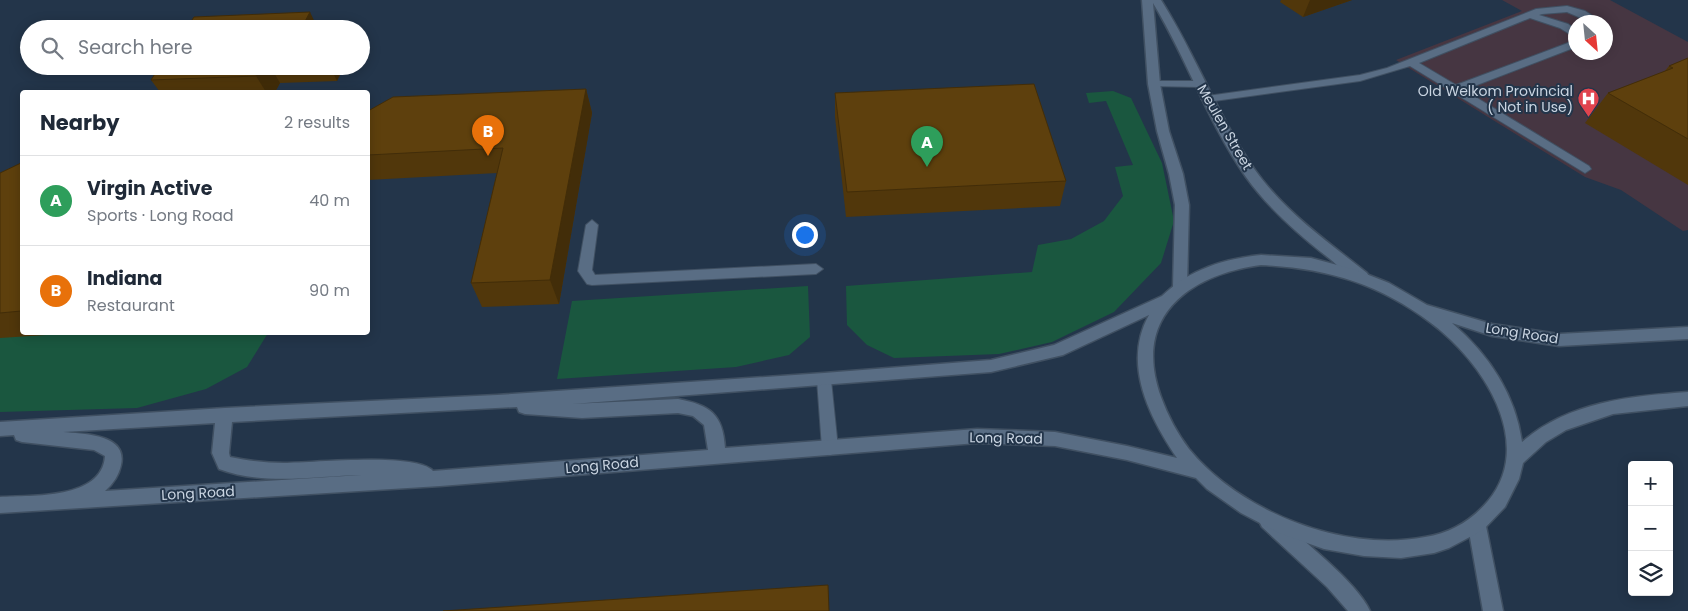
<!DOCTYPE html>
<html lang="en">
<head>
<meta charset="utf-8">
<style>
  body { margin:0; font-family:Poppins,sans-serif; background:#f6f6f7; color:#1f2937 }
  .controls { position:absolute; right:15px; bottom:15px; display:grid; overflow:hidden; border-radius:5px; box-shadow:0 2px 12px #0003 }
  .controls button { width:45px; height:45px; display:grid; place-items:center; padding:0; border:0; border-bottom:1px solid #e0e1e3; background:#fff; color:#1f2937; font:25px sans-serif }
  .compass { position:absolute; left:1568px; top:15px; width:45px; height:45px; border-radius:50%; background:#fff; box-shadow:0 2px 12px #0003; rotate:153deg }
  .you { position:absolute; left:804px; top:234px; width:18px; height:18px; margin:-12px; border:4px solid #fff; border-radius:50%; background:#1a73e8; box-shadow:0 0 0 8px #1a73e833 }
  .badge { display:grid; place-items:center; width:32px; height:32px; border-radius:50%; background:#db2777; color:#fff; font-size:16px; font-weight:700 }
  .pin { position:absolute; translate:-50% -41px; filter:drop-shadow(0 1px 2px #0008) }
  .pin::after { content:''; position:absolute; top:26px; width:18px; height:15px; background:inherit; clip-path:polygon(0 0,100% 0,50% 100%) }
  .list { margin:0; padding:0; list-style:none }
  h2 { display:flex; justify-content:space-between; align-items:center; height:65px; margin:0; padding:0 20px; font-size:21px }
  h2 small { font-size:16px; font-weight:400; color:#747a83 }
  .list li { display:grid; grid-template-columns:32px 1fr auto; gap:15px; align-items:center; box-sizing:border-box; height:90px; padding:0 20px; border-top:1px solid #e0e1e3 }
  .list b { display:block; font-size:19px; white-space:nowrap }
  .list p { margin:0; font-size:16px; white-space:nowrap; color:#747a83 }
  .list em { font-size:16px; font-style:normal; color:#747a83 }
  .icon { flex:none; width:28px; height:28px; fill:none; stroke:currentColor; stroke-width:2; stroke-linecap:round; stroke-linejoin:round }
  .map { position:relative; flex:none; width:1688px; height:611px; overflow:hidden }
  .search { position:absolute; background:#fff; box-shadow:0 2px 12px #0003; left:20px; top:20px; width:350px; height:55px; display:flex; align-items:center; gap:12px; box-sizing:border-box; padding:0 18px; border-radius:28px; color:#747a83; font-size:19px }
  .panel { position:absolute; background:#fff; box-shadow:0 2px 12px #0003; left:20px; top:90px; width:350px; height:245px; border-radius:5px }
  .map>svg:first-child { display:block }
  .medical { fill:#463642; fill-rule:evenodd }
  .green { fill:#1a573f }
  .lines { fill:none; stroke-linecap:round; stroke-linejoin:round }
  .service-casing { stroke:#405062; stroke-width:2 }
  .minor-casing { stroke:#405062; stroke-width:3 }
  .tertiary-casing { stroke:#405062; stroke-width:3 }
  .service { fill:#596d84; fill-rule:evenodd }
  .minor { fill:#596d84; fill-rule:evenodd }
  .tertiary { fill:#596d84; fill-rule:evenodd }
  .wall { fill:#51370b }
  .shaded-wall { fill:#422d09 }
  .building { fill:#5e400d; stroke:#422d09 }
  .labels { text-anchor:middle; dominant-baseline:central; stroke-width:4; stroke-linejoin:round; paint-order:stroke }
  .poi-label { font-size:14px; fill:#c9d4e1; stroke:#23354a; text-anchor:end }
  .street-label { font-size:14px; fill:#c9d4e1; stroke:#23354a }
</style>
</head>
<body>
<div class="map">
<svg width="1688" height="611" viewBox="0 0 1688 611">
  <rect width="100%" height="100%" fill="#23354a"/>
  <path class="medical" d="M 1502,0 L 1610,0 L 1688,42 L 1688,230 L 1683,231 L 1621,190 L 1585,177 L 1396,60 L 1522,11 ZM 1576,22 L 1606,22 L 1606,52 L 1576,52 Z"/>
  <path class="green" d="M 1113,91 L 1131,98 L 1162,163 L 1174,221 L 1161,263 L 1114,312 L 1052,342 L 999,354 L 894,358 L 867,345 L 847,325 L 846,286 L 1032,272 L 1038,245 L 1071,239 L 1104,221 L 1123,196 L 1115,167 L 1133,165 L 1106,101 L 1089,103 L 1086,93 Z
    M 808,286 L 810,337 L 789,355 L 736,367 L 557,379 L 572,301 Z
    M 0,333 L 22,332 L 268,333 L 247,367 L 206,389 L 137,408 L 0,412 Z"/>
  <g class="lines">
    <defs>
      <path id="service" d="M 1567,6 L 1585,11 L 1602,22 L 1590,22 L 1567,12 L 1542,14 L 1539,15 L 1568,24 L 1576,30 L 1576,38 L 1560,28 L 1530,18 L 1419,63 L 1456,85 L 1576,40 L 1576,47 L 1464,90 L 1589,166 L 1591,169 L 1585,173 L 1410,66 L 1360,81 L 1207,102 L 1201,99 L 1207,96 L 1360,75 L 1387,68 L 1536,9 Z
        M 1154,81 L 1199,81 L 1204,84 L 1199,87 L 1150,86 L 1150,82 Z
        M 592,220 L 598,225 L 592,270 L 595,275 L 816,264 L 823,269 L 816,274 L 592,285 L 587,284 L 578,271 L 586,225 Z
        M 824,374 L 829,376 L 831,380 L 838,448 L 835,453 L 830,455 L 825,453 L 822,448 L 817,380 L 819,376 Z"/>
      <path id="minor" d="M 1142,0 L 1161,0 C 1196,55 1218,117 1255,170 C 1285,212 1328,242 1367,273 L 1369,277 L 1367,281 C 1354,285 1340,267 1330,259 C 1299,235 1269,209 1246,177 C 1208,123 1187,59 1153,3 L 1160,84 L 1169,131 L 1183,174 L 1189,205 L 1187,287 L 1185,291 L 1175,291 L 1173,287 L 1175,205 L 1169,174 L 1157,131 L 1148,84 Z
        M 1268,513 L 1274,515 C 1299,537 1358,583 1370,611 L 1348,611 L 1327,587 L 1262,527 L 1259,521 L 1262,515 Z
        M 1477,518 L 1483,520 L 1486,526 L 1503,611 L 1483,611 L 1468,526 L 1471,520 Z"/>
      <path id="tertiary" d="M 1261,255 L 1311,258 L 1356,270 L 1389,283 L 1427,305 L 1492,324 L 1559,334 L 1688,327 L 1688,339 L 1559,346 L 1492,336 L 1452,323 C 1488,354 1515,393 1522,442 C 1568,402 1630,396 1688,392 L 1688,406 L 1613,414 L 1566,430 L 1546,442 L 1523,463 L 1519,479 L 1505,507 L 1483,530 L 1449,548 L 1434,553 L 1401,558 L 1364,556 L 1324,549 L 1279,533 L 1241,513 L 1207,489 L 1196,478 L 1127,460 L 1055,446 L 977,443 L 440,486 L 0,513 L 0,497 C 32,495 102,500 105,456 L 94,450 L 22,442 L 16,440 L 14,435 L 0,436 L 0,422 L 225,408 L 497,395 L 824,373 L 991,360 L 1054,345 L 1162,296 C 1190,269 1224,259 1261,255 ZM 1261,265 C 1326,268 1378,283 1431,323 C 1481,360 1537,442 1488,501 C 1471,521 1451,533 1425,537 C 1345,553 1240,512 1189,449 C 1177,433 1168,416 1161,397 C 1132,317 1188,275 1261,265 ZM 1149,315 C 1122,363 1149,417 1177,458 L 1127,446 L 1055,432 L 977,429 L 725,448 C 723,414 710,405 678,399 L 572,404 L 991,372 L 1063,355 ZM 517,407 L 519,412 L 525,414 L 582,418 L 678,413 L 693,416 L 704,425 L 708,450 L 433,471 C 416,452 312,463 284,463 C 266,463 249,461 230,457 L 229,453 L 232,422 ZM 215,423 L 212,453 L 219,469 C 264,486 315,476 362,475 L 105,491 C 113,484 119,475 121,465 C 128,434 84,434 63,432 Z"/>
    </defs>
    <use href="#service" class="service-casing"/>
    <use href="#minor" class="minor-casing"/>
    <use href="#tertiary" class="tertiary-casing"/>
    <use href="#service" class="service"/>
    <use href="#minor" class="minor"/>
    <use href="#tertiary" class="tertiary"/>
  </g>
  <path class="wall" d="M 1281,0 L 1352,0 L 1303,17 L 1280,2 Z
    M 1688,58 L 1688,185 L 1585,123 L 1608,93 L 1664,72 L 1669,66 Z
    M 160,66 L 344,66 L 337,81 L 280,83 L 275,92 L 160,92 L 151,80 Z
    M 586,89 L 592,113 L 559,304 L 482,307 L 471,283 L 497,173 L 368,180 L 368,111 Z
    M 835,93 L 1066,181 L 1060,206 L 846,217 L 835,117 Z
    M 22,164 L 22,332 L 48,332 L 46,335 L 0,338 L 0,173 Z"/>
  <path class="shaded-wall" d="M 1310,0 L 1352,0 L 1303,17 Z
    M 310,12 L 318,29 L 301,29 Z
    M 262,66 L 270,66 L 280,83 L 275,92 L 266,92 L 256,76 Z
    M 330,66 L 344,66 L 337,81 Z
    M 586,89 L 592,113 L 559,304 L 550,280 Z"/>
  <path class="building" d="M 310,12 L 301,29 L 186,29 L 194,17 Z
    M 1688,58 L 1688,139 L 1608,93 L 1673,68 L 1669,66 Z
    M 160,66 L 262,66 L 256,76 L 151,80 Z
    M 1034,84 L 1066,181 L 847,192 L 835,93 Z
    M 586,89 L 550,280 L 471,283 L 503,148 L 368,155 L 368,111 L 393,97 Z
    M 21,163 L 22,164 L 22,308 L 21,311 L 0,313 L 0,173 Z
    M 828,585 L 829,611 L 443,611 Z"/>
  <defs>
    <symbol id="hospital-pin" viewBox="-11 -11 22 30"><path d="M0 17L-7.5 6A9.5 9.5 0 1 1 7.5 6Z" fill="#e0444e" stroke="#23354a"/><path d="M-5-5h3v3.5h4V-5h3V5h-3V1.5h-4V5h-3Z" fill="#fff"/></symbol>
  </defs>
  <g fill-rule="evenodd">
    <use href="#hospital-pin" x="1576" y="86" width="25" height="34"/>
  </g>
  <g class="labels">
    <g class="poi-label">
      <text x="1573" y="91">Old Welkom Provincial<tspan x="1573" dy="16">( Not in Use)</tspan></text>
    </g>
    <g class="street-label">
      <text transform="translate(1225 127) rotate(60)">Meulen Street</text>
      <text transform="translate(1522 333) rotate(9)">Long Road</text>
      <text transform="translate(1006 438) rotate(1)">Long Road</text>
      <text transform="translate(602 465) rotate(-5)">Long Road</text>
      <text transform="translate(198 493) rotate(-3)">Long Road</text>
    </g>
  </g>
</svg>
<div class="controls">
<button>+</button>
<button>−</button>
<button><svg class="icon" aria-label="layers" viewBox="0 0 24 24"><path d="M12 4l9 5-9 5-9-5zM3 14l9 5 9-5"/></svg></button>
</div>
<svg class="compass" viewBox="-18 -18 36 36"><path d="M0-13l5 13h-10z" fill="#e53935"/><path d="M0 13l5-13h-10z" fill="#747a83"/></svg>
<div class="you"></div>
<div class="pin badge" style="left:927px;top:167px;background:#2e9e5b">A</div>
<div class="pin badge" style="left:488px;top:156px;background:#e8710a">B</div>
<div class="search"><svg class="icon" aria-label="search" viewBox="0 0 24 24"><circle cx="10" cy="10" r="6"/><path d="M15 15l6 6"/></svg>Search here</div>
<section class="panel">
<h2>Nearby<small>2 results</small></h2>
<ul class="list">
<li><span class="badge" style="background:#2e9e5b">A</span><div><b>Virgin Active</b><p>Sports · Long Road</p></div><em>40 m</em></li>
<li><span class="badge" style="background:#e8710a">B</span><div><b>Indiana</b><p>Restaurant</p></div><em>90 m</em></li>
</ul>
</section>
</div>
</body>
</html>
